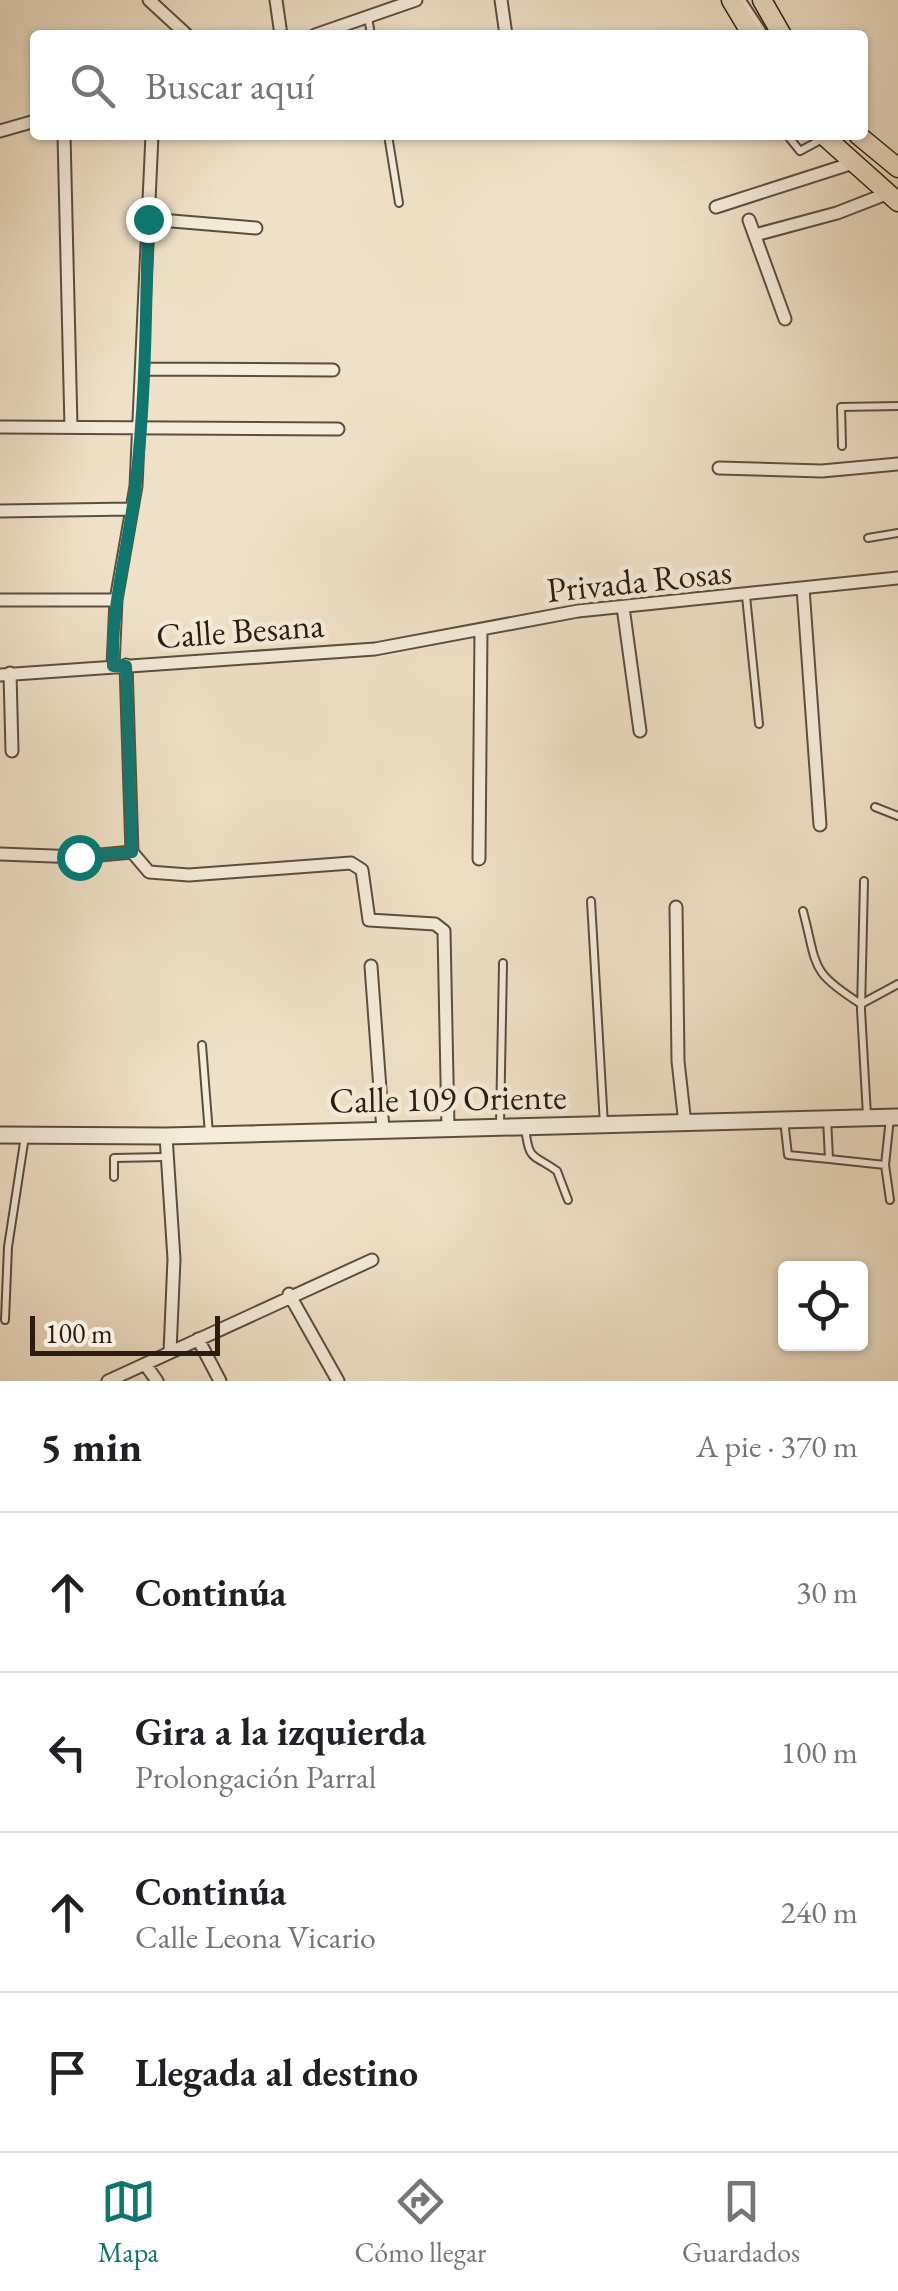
<!DOCTYPE html>
<html lang="es">
<head>
<meta charset="utf-8">
<style>
  body { margin:0; font-family:"EB Garamond",serif; background:#f6f6f6; color:#202124 }
  .controls { position:absolute; right:30px; bottom:30px; display:grid; overflow:hidden; border-radius:10px; box-shadow:0 2px 8px #0004 }
  .controls button { width:90px; height:90px; display:grid; place-items:center; padding:0; border:0; border-bottom:2px solid #e0e0e0; background:#fff; color:#202124; font:50px sans-serif }
  .scale { position:absolute; left:30px; bottom:25px; width:190px; box-sizing:border-box; padding-left:10px; border:5px solid #2a1d10; border-top:0; font-size:28px; line-height:35px; white-space:nowrap; color:#2a1d10; -webkit-text-stroke:8px #f5ecdb; paint-order:stroke }
  .stop { position:absolute; width:30px; height:30px; margin:-22px; border:8px solid #0f766e; border-radius:50%; background:#fff }
  .stop.end { background:#0f766e; border-color:#fff; box-shadow:0 2px 10px #0008 }
  .list { margin:0; padding:0; list-style:none }
  h2 { display:flex; justify-content:space-between; align-items:center; height:130px; margin:0; padding:0 40px; font-size:42px }
  h2 small { font-size:32px; font-weight:400; color:#757577 }
  .list li { display:grid; grid-template-columns:65px 1fr auto; gap:30px; align-items:center; box-sizing:border-box; height:160px; padding:0 40px; border-top:2px solid #e0e0e0 }
  .list b { display:block; font-size:38px; white-space:nowrap }
  .list p { margin:0; font-size:32px; white-space:nowrap; color:#757577 }
  .list em { font-size:32px; font-style:normal; color:#757577 }
  .icon { flex:none; width:55px; height:55px; fill:none; stroke:currentColor; stroke-width:2; stroke-linecap:round; stroke-linejoin:round }
  .map { position:relative; flex:none; width:898px; height:1381px; overflow:hidden }
  .search { position:absolute; background:#fff; box-shadow:0 2px 8px #0004; left:30px; right:30px; top:30px; height:110px; display:flex; align-items:center; gap:25px; box-sizing:border-box; padding:0 35px; border-radius:10px; color:#757577; font-size:38px }
  .sheet { height:770px; background:#fff }
  nav { display:flex; justify-content:space-around; align-items:center; box-sizing:border-box; height:140px; border-top:2px solid #e0e0e0; background:#fff; font-size:28px; color:#757577 }
  nav a { display:grid; justify-items:center; gap:5px }
  nav .on { color:#0f766e }
  .map>svg:first-child { display:block }
  .lines { fill:none; stroke-linecap:round; stroke-linejoin:round }
  .service-casing { stroke:#5b4e3e; stroke-width:10 }
  .minor-casing { stroke:#5b4e3e; stroke-width:15 }
  .tertiary-casing { stroke:#5b4e3e; stroke-width:19 }
  .primary-casing { stroke:#2a1d10; stroke-width:21 }
  .service { stroke:#f5ecdb; stroke-width:6 }
  .minor { stroke:#f5ecdb; stroke-width:11 }
  .tertiary { stroke:#f5ecdb; stroke-width:15 }
  .primary { stroke:#efe1c7; stroke-width:18 }
  .route { stroke:#0f766e; stroke-width:12 }
  .labels { text-anchor:middle; dominant-baseline:central; stroke-width:9; stroke-linejoin:round; paint-order:stroke }
  .street-label { font-size:35px; fill:#2a1d10; stroke:#f5ecdb }
</style>
</head>
<body>
<div class="map">
<svg width="898" height="1381" viewBox="0 0 898 1381">
  <rect width="100%" height="100%" fill="#efe1c7"/>
  <filter id="stains"><feTurbulence type="fractalNoise" baseFrequency=".002" numOctaves="4"/><feColorMatrix values="0 0 0 0 .2 0 0 0 0 .09 0 0 0 0 .02 0 0 0 .5 -.17"/></filter>
  <radialGradient id="worn" r=".72"><stop offset=".6" stop-color="#630" stop-opacity="0"/><stop offset="1" stop-color="#630" stop-opacity=".3"/></radialGradient>
  <g class="lines">
    <defs>
      <path id="service" d="M 742,0 L 765,35
        M 368,17 L 371,35
        M 388,135 L 399,203
        M 787,135 L 800,151 L 824,138
        M 842,446 L 841,407 L 898,406
        M 868,538 L 898,533
        M 746,596 L 759,724
        M 875,807 L 898,816
        M 864,881 L 861,1010 L 867,1116
        M 591,901 L 604,1125
        M 803,911 C 818,968 809,971 861,1004 L 898,984
        M 202,1045 L 209,1134
        M 827,1118 L 829,1159 L 885,1165
        M 784,1120 L 788,1155 L 829,1159
        M 500,1125 L 503,963
        M 525,1127 C 529,1162 532,1153 557,1171 L 568,1200
        M 114,1177 L 114,1158 L 166,1157
        M 890,1200 L 885,1165 L 890,1118
        M 5,1320 L 8,1247 L 25,1136"/>
      <path id="minor" d="M 149,0 L 187,35
        M 276,0 L 281,35
        M 501,0 L 506,35
        M 315,35 L 416,0
        M 0,131 L 35,121
        M 64,135 L 71,427
        M 716,207 L 850,164
        M 148,219 L 256,228
        M 749,220 L 785,319
        M 755,235 L 837,213 L 886,194
        M 144,369 L 333,370
        M 0,427 L 338,429
        M 719,468 L 822,471 L 898,464
        M 0,511 L 131,509
        M 803,588 L 820,825
        M 0,600 L 116,600
        M 623,607 L 640,731
        M 126,665 L 132,852 L 149,872 L 189,875 L 351,863 L 362,870 L 369,920 L 435,924 L 444,931 L 448,1128
        M 113,666 L 116,600 L 136,486 L 152,135
        M 10,673 L 12,751
        M 0,675 L 375,649 L 578,611 L 898,578
        M 0,854 L 79,857 L 132,852
        M 479,859 L 481,630
        M 676,907 L 678,1061 L 685,1124
        M 371,966 L 383,1130
        M 166,1136 L 174,1259 L 170,1352
        M 289,1294 L 338,1381
        M 198,1339 L 220,1381
        M 145,1364 L 157,1381
        M 108,1381 L 372,1260"/>
      <path id="tertiary" d="M 0,1135 L 166,1136 L 898,1117"/>
      <path id="primary" d="M 731,0 L 752,35
        M 762,0 L 782,35
        M 823,135 L 898,202
        M 858,135 L 898,168"/>
    </defs>
    <use href="#service" class="service-casing"/>
    <use href="#minor" class="minor-casing"/>
    <use href="#tertiary" class="tertiary-casing"/>
    <use href="#primary" class="primary-casing"/>
    <use href="#service" class="service"/>
    <use href="#minor" class="minor"/>
    <use href="#tertiary" class="tertiary"/>
    <use href="#primary" class="primary"/>
  </g>
  <g class="lines">
    <path class="route" d="M 79,857 L 132,852 L 126,666 L 113,666 C 111,605 128,549 135,490 C 146,400 146,309 148,219"/>
  </g>
  <g class="labels">
    <g class="street-label">
      <text transform="translate(639 580) rotate(-6)">Privada Rosas</text>
      <text transform="translate(240 630) rotate(-4)">Calle Besana</text>
      <text transform="translate(448 1098) rotate(-1)">Calle 109 Oriente</text>
    </g>
  </g>
  <rect width="100%" height="100%" filter="url(#stains)"/>
  <rect width="100%" height="100%" fill="url(#worn)"/>
</svg>
<div class="controls">
<button><svg class="icon" aria-label="locate" viewBox="0 0 24 24"><circle cx="12" cy="12" r="6"/><path d="M12 2v4M12 18v4M2 12h4M18 12h4"/></svg></button>
</div>
<div class="scale">100 m</div>
<div class="stop" style="left:79px;top:857px"></div>
<div class="stop end" style="left:148px;top:219px"></div>
<div class="search"><svg class="icon" aria-label="search" viewBox="0 0 24 24"><circle cx="10" cy="10" r="6"/><path d="M15 15l6 6"/></svg>Buscar aquí</div>
</div>
<section class="sheet">
<h2>5 min<small>A pie · 370 m</small></h2>
<ul class="list">
<li><svg class="icon" aria-label="ahead" viewBox="0 0 24 24"><path d="M12 20V5M6 11l6-6 6 6"/></svg><div><b>Continúa</b></div><em>30 m</em></li>
<li><svg class="icon" aria-label="left" viewBox="0 0 24 24"><path d="M17 20v-9H6M10 6l-5 5 5 5"/></svg><div><b>Gira a la izquierda</b><p>Prolongación Parral</p></div><em>100 m</em></li>
<li><svg class="icon" aria-label="ahead" viewBox="0 0 24 24"><path d="M12 20V5M6 11l6-6 6 6"/></svg><div><b>Continúa</b><p>Calle Leona Vicario</p></div><em>240 m</em></li>
<li><svg class="icon" aria-label="arrive" viewBox="0 0 24 24"><path d="M6 21V4h12l-3 4 3 4H6"/></svg><div><b>Llegada al destino</b></div></li>
</ul>
</section>
<nav>
<a class="on"><svg class="icon" aria-label="map" viewBox="0 0 24 24"><path d="M3 6l6-2 6 2 6-2v14l-6 2-6-2-6 2zM9 4v14M15 6v14"/></svg>Mapa</a>
<a><svg class="icon" aria-label="directions" viewBox="0 0 24 24"><path d="M12 3l9 9-9 9-9-9zM9 14v-3h6M13 9l2 2-2 2"/></svg>Cómo llegar</a>
<a><svg class="icon" aria-label="saved" viewBox="0 0 24 24"><path d="M7 4h10v16l-5-4-5 4z"/></svg>Guardados</a>
</nav>
</body>
</html>
